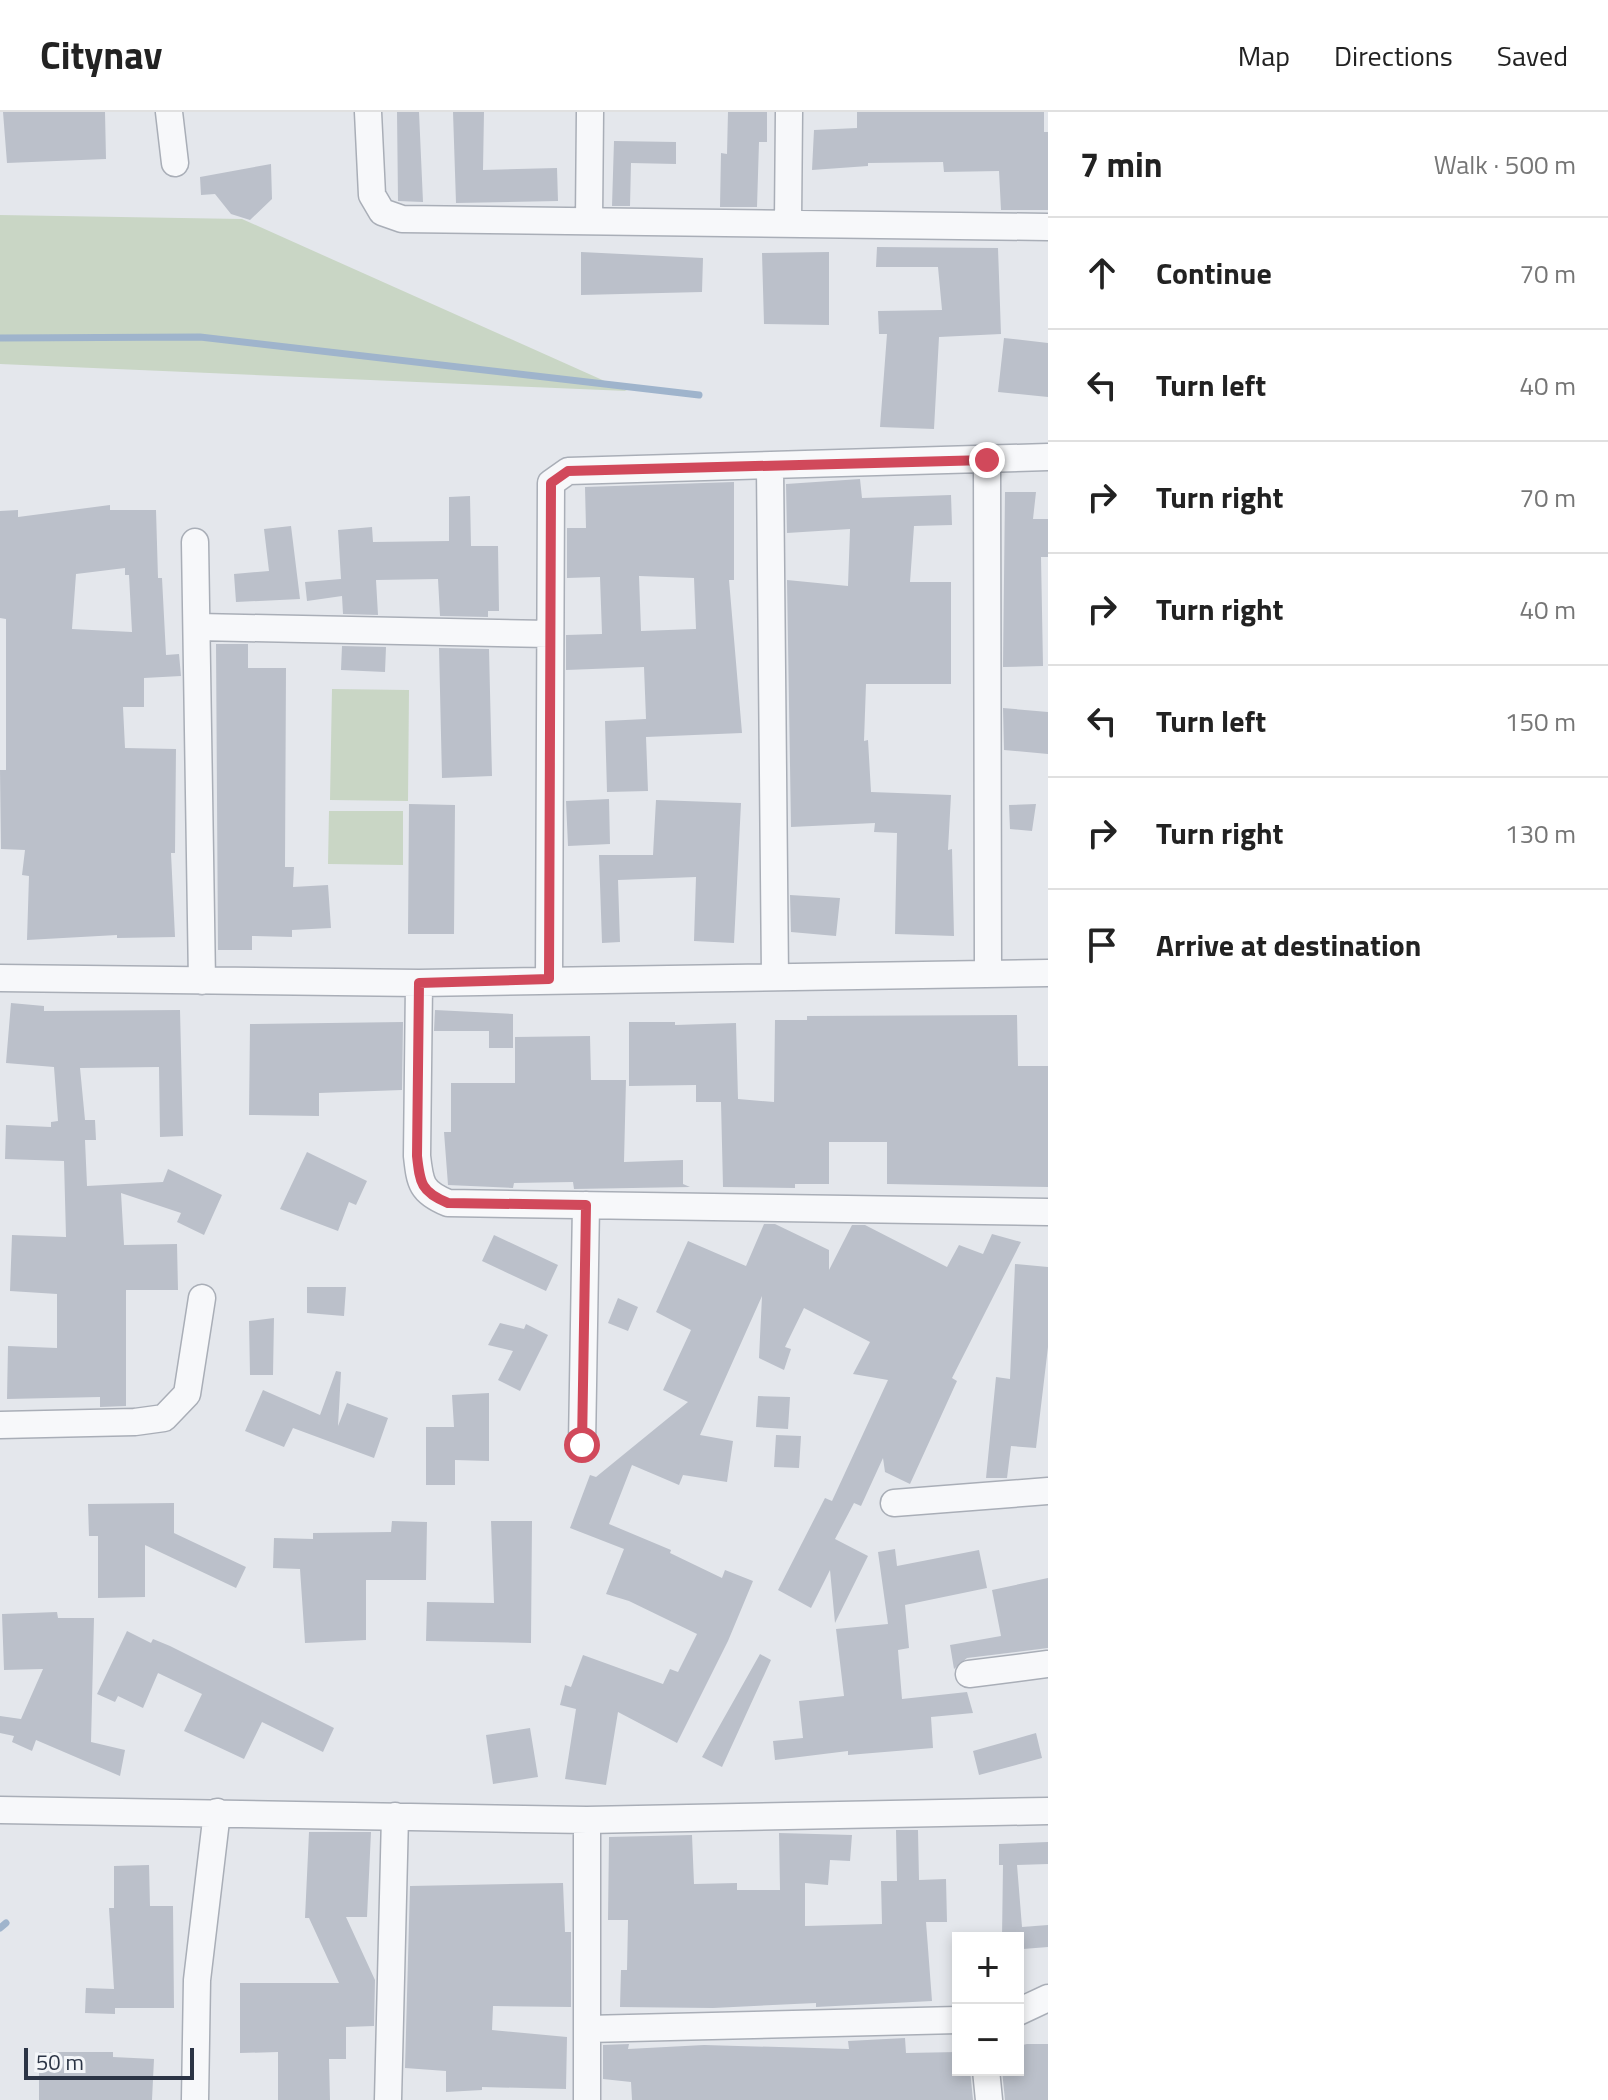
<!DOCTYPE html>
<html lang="en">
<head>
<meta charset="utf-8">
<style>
  body { margin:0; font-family:"Titillium Web",sans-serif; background:#f2f2f2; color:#222 }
  .controls { position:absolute; right:24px; bottom:24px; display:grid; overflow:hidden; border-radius:0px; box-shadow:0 4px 12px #0003 }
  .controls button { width:72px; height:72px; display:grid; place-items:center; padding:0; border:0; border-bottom:2px solid #e0e0e0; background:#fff; color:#222; font:40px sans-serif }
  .scale { position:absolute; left:24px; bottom:20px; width:170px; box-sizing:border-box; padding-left:8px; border:4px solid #2b3445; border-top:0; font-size:22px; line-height:28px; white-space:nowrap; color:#2b3445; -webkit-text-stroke:6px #f4f6f9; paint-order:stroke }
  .stop { position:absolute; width:24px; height:24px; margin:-18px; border:6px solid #d1495b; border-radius:50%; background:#fff }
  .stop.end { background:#d1495b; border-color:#fff; box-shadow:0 2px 8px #0008 }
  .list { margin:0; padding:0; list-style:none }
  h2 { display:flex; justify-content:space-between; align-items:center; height:104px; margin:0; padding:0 32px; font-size:34px }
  h2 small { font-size:26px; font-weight:400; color:#767676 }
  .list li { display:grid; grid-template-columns:52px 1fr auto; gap:24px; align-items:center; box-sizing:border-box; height:112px; padding:0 32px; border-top:2px solid #e0e0e0 }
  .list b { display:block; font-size:30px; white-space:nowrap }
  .list em { font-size:26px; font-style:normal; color:#767676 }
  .icon { flex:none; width:44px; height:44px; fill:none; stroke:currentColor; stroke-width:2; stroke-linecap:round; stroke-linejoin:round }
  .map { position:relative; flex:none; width:1048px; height:1988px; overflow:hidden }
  header { display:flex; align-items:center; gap:48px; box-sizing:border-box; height:112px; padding:0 40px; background:#fff; border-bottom:2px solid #e0e0e0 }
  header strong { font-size:38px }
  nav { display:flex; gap:44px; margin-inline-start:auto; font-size:28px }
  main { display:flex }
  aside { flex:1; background:#fff }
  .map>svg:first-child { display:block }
  .green { fill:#c9d6c5 }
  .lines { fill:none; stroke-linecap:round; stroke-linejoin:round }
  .stream { stroke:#9fb4cc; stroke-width:7 }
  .building { fill:#bbc0ca; fill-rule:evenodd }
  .minor-casing { stroke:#a9aeb7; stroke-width:29 }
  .minor { stroke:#f7f8fa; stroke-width:26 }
  .route { stroke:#d1495b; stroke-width:10 }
</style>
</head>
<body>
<header>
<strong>Citynav</strong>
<nav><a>Map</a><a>Directions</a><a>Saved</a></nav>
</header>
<main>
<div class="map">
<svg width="1048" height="1988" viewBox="0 0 1048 1988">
  <rect width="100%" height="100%" fill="#e4e7ec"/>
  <path class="green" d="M 0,103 L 242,107 L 627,279 L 0,252 Z
    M 332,577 L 409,578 L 408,689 L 330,688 Z
    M 329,699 L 403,699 L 403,753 L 328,752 Z"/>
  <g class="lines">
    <path class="stream" d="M 0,226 L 200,225 L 699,283
      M 0,1816 L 6,1811"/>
  </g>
  <path class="building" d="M 3,0 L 105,0 L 106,47 L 7,51 Z
    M 397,0 L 419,0 L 423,90 L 398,89 Z
    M 453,0 L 484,0 L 483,58 L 557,56 L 558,89 L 456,91 Z
    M 728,0 L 767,0 L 767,30 L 759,30 L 757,95 L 720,95 L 721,41 L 727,42 Z
    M 857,0 L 1044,0 L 1044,20 L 1048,20 L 1048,98 L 1001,98 L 999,59 L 944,60 L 943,50 L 868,51 L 868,54 L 812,58 L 814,18 L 857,16 Z
    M 614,29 L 676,30 L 676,52 L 631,51 L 630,94 L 612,94 Z
    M 271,52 L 272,87 L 250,108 L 231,102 L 215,82 L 201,83 L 200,65 Z
    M 877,135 L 998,136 L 1001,222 L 939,225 L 934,317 L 880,315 L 887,222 L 879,222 L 878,199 L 942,198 L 938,155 L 876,155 Z
    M 581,140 L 703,146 L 702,180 L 581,183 Z
    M 829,140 L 829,213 L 764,212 L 762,141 Z
    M 1004,226 L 1048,231 L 1048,285 L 998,280 Z
    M 860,367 L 862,386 L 951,383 L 952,413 L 914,414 L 910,470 L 951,470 L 951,572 L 866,572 L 864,629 L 868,628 L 871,680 L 951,683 L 948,738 L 952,737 L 954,824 L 895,822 L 897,721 L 874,720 L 875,711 L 791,715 L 787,468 L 848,474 L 850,417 L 787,421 L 786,372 Z
    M 734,370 L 734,468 L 729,468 L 742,621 L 646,625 L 648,679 L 607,680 L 605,609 L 646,607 L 644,555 L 566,558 L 566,523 L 602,522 L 600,465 L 567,466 L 567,416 L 586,416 L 585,375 ZM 639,464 L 694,466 L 696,517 L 641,519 Z
    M 1005,380 L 1036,380 L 1033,407 L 1048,407 L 1048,445 L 1041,445 L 1043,554 L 1003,555 Z
    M 470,384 L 471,434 L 498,434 L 499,499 L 488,499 L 488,505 L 440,504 L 438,467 L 376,468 L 378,503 L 343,502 L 342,484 L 307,489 L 305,470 L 341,467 L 338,418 L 372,415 L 373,430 L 449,429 L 449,385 Z
    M 110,393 L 110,398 L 156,398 L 158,466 L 162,466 L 166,543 L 179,542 L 181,564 L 144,566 L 144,595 L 123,595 L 125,636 L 176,637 L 175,741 L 171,741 L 175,825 L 117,826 L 117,823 L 27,828 L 29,764 L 22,763 L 25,738 L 1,737 L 0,658 L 6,658 L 6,507 L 0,506 L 0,399 L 18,398 L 18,405 ZM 125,456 L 125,463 L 129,463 L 132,520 L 72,517 L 76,462 Z
    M 291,414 L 300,487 L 236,490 L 234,462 L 269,459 L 264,417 Z
    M 216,532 L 248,532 L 248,556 L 286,556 L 285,755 L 294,755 L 293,775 L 328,773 L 331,816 L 292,818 L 292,825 L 252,824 L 252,838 L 218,838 Z
    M 342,534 L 386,535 L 385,560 L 341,558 Z
    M 439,536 L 489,537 L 492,664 L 442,666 Z
    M 1003,596 L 1048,600 L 1048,642 L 1004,638 Z
    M 609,687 L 610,732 L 568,734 L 566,689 Z
    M 656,688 L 741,691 L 734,831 L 694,829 L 696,765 L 618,768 L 620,830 L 602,831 L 599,743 L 653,743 Z
    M 409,692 L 455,693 L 454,822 L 408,822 Z
    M 1036,692 L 1032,719 L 1010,717 L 1009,693 Z
    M 790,783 L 840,786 L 836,824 L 791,820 Z
    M 11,891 L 44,894 L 44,899 L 180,898 L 183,1024 L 160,1025 L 159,955 L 80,956 L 85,1008 L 95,1008 L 96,1028 L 85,1028 L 87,1074 L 163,1070 L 168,1057 L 222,1083 L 204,1123 L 177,1110 L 181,1101 L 121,1081 L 124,1133 L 177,1132 L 178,1178 L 126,1178 L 126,1294 L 100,1295 L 100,1285 L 7,1287 L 8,1234 L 57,1236 L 57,1182 L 10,1179 L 12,1123 L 66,1125 L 64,1049 L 5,1047 L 6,1013 L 51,1015 L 51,1010 L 58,1009 L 54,955 L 6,951 Z
    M 435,898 L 513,902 L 513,936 L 489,936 L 489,919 L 434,919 Z
    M 1017,903 L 1018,954 L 1048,954 L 1048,1075 L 887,1072 L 887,1030 L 829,1030 L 829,1072 L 795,1072 L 795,1076 L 723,1075 L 721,990 L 696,990 L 696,973 L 629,974 L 629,910 L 675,910 L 675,913 L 736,911 L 738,987 L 774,990 L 775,908 L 807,908 L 807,904 Z
    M 403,910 L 402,978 L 319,981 L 319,1004 L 249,1003 L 250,912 Z
    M 590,924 L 591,968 L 626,968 L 624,1050 L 683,1048 L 683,1072 L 690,1075 L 574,1077 L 573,1070 L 514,1071 L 513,1076 L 448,1073 L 444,1020 L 451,1020 L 451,971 L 515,971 L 515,925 Z
    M 307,1040 L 367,1069 L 356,1093 L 349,1090 L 338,1119 L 280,1097 Z
    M 764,1112 L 775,1112 L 829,1138 L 829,1158 L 852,1113 L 865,1113 L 947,1155 L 959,1133 L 983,1142 L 992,1122 L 1021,1130 L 952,1266 L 957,1269 L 910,1372 L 885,1360 L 883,1346 L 861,1394 L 854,1391 L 835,1427 L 868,1444 L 835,1511 L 830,1458 L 811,1496 L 778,1478 L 825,1386 L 832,1389 L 888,1268 L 853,1262 L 870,1230 L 804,1196 L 785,1235 L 791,1237 L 784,1258 L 759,1246 L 762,1184 L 700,1323 L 733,1329 L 727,1370 L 683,1363 L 679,1373 L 632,1353 L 609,1412 L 671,1438 L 670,1441 L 722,1466 L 725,1458 L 753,1469 L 728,1529 L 677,1631 L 618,1600 L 606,1673 L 565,1667 L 576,1597 L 560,1593 L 565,1573 L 571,1575 L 583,1543 L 663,1572 L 670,1557 L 678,1560 L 697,1522 L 629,1489 L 606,1482 L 624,1437 L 570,1416 L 590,1363 L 596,1365 L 688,1290 L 663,1278 L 691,1218 L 656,1200 L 688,1129 L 746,1154 Z
    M 494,1123 L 558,1153 L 546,1179 L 482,1149 Z
    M 1015,1152 L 1048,1155 L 1048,1235 L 1036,1336 L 1011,1334 L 1007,1366 L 986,1366 L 996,1265 L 1010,1267 Z
    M 307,1175 L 346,1175 L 344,1204 L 307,1201 Z
    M 618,1186 L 638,1195 L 628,1219 L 608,1211 Z
    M 274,1206 L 273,1263 L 250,1263 L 249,1209 Z
    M 500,1211 L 524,1217 L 526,1212 L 548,1223 L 520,1279 L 498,1268 L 513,1239 L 488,1233 Z
    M 336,1259 L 341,1260 L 338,1314 L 347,1291 L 388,1306 L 374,1346 L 293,1316 L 284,1335 L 245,1319 L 263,1278 L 320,1303 Z
    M 489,1281 L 489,1349 L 455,1348 L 455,1373 L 426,1373 L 426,1315 L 454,1315 L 452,1283 Z
    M 758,1284 L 790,1285 L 788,1317 L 756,1315 Z
    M 776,1323 L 801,1324 L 799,1356 L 774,1355 Z
    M 174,1391 L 174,1421 L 246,1455 L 236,1476 L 145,1433 L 145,1485 L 98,1486 L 98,1424 L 89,1424 L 88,1392 Z
    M 392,1409 L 427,1410 L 426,1468 L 366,1468 L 366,1528 L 305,1531 L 300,1457 L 273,1456 L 274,1426 L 313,1427 L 313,1421 L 391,1420 Z
    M 491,1409 L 532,1409 L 531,1531 L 426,1529 L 427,1490 L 494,1491 Z
    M 895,1437 L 897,1454 L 979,1438 L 987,1476 L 905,1493 L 909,1536 L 898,1538 L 902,1587 L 967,1580 L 973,1601 L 931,1605 L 933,1636 L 848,1643 L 848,1639 L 775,1648 L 773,1629 L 803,1626 L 799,1589 L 844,1584 L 836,1517 L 888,1512 L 878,1440 Z
    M 1048,1466 L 1048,1536 L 967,1546 L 954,1557 L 950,1533 L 1001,1524 L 992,1478 Z
    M 57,1500 L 58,1506 L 94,1506 L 91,1630 L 125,1638 L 120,1664 L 36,1628 L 32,1639 L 12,1630 L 14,1624 L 0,1621 L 0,1604 L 21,1607 L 43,1557 L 4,1558 L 2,1502 Z
    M 127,1519 L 151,1531 L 153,1527 L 170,1534 L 334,1616 L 323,1640 L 262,1610 L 244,1647 L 184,1619 L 202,1582 L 158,1561 L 143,1596 L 118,1584 L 115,1590 L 97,1582 Z
    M 760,1542 L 771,1548 L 722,1655 L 702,1645 Z
    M 530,1616 L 538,1665 L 493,1672 L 486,1623 Z
    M 1036,1621 L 1042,1646 L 979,1663 L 973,1639 Z
    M 896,1718 L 918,1718 L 919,1768 L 946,1767 L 947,1810 L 926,1810 L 932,1889 L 816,1895 L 816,1891 L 713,1896 L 620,1895 L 621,1858 L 627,1858 L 628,1808 L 608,1808 L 609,1725 L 692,1723 L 694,1772 L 737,1771 L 737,1778 L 780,1778 L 779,1721 L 852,1723 L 850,1749 L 830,1748 L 828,1773 L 805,1771 L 805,1814 L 882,1812 L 881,1769 L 897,1769 Z
    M 309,1720 L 371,1720 L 367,1805 L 346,1805 L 375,1868 L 374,1914 L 346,1915 L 346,1947 L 329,1947 L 330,1988 L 278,1988 L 278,1940 L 240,1941 L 240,1871 L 339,1871 L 309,1806 L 305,1806 Z
    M 1048,1730 L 1048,1752 L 1017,1753 L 1022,1815 L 1048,1813 L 1048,1835 L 1023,1837 L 1022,1826 L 1002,1826 L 1003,1753 L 999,1753 L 999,1732 Z
    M 149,1753 L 150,1794 L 173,1794 L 174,1896 L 115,1896 L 115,1902 L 85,1901 L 86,1876 L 114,1877 L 109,1796 L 114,1796 L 114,1754 Z
    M 563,1771 L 565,1820 L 571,1820 L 571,1895 L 493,1894 L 492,1918 L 567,1925 L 566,1977 L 482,1975 L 482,1978 L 446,1980 L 446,1959 L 405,1956 L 410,1774 Z
    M 905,1926 L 906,1941 L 958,1940 L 958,1958 L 970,1958 L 973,1988 L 632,1988 L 631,1970 L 603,1967 L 603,1933 L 629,1932 L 628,1937 L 704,1933 L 849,1937 L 848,1929 Z
    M 1027,1932 L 1048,1932 L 1048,1988 L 1005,1988 L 1002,1958 L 1018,1958 L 1018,1934 Z
    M 39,1940 L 113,1940 L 113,1945 L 154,1947 L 152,1988 L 39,1988 Z"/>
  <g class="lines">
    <defs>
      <path id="minor" d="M 169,0 L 175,51
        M 368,0 L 372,83 L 382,100 L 402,107 L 1048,115
        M 589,108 L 590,0
        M 788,109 L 789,0
        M 987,348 L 988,860
        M 770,355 L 775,865
        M 195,430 L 202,869
        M 199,515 L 549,522
        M 0,866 L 419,871 L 1048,861
        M 549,867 L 551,371 L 568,359 L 1048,345
        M 419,871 L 417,1044 C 420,1071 421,1080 448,1091 L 1048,1100
        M 0,1313 L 135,1310 L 164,1306 L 187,1282 L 202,1186
        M 582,1333 L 586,1093
        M 894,1391 L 1048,1379
        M 969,1562 L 1048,1552
        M 0,1698 L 587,1708 L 1048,1699
        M 1018,1900 L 1048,1886
        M 587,1917 L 958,1908
        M 986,1958 L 989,1988
        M 195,1988 L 197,1868 L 217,1700
        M 388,1988 L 395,1704
        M 587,1988 L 587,1708"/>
    </defs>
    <use href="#minor" class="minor-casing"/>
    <use href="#minor" class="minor"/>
  </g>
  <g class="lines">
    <path class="route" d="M 582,1333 L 586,1093 L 448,1091 C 421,1080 420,1071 417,1044 L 419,871 L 549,867 L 551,371 L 568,359 L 987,348"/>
  </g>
</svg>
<div class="controls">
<button>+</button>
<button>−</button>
</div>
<div class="scale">50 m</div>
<div class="stop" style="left:582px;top:1333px"></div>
<div class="stop end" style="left:987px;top:348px"></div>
</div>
<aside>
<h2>7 min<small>Walk · 500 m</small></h2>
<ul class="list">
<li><svg class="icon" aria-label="ahead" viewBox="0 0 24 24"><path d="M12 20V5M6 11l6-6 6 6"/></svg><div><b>Continue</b></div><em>70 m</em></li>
<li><svg class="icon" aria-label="left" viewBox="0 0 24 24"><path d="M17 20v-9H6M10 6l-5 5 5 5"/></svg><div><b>Turn left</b></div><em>40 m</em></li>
<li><svg class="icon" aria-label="right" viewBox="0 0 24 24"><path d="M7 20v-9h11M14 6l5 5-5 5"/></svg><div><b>Turn right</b></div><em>70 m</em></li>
<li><svg class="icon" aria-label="right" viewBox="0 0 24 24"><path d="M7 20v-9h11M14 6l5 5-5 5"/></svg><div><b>Turn right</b></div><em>40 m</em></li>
<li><svg class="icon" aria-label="left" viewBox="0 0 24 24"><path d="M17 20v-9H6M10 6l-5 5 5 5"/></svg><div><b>Turn left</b></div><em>150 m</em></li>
<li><svg class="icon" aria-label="right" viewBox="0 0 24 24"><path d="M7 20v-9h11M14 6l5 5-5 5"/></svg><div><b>Turn right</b></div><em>130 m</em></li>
<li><svg class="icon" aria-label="arrive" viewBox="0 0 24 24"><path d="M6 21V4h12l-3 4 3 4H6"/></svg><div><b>Arrive at destination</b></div></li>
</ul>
</aside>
</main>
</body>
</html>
